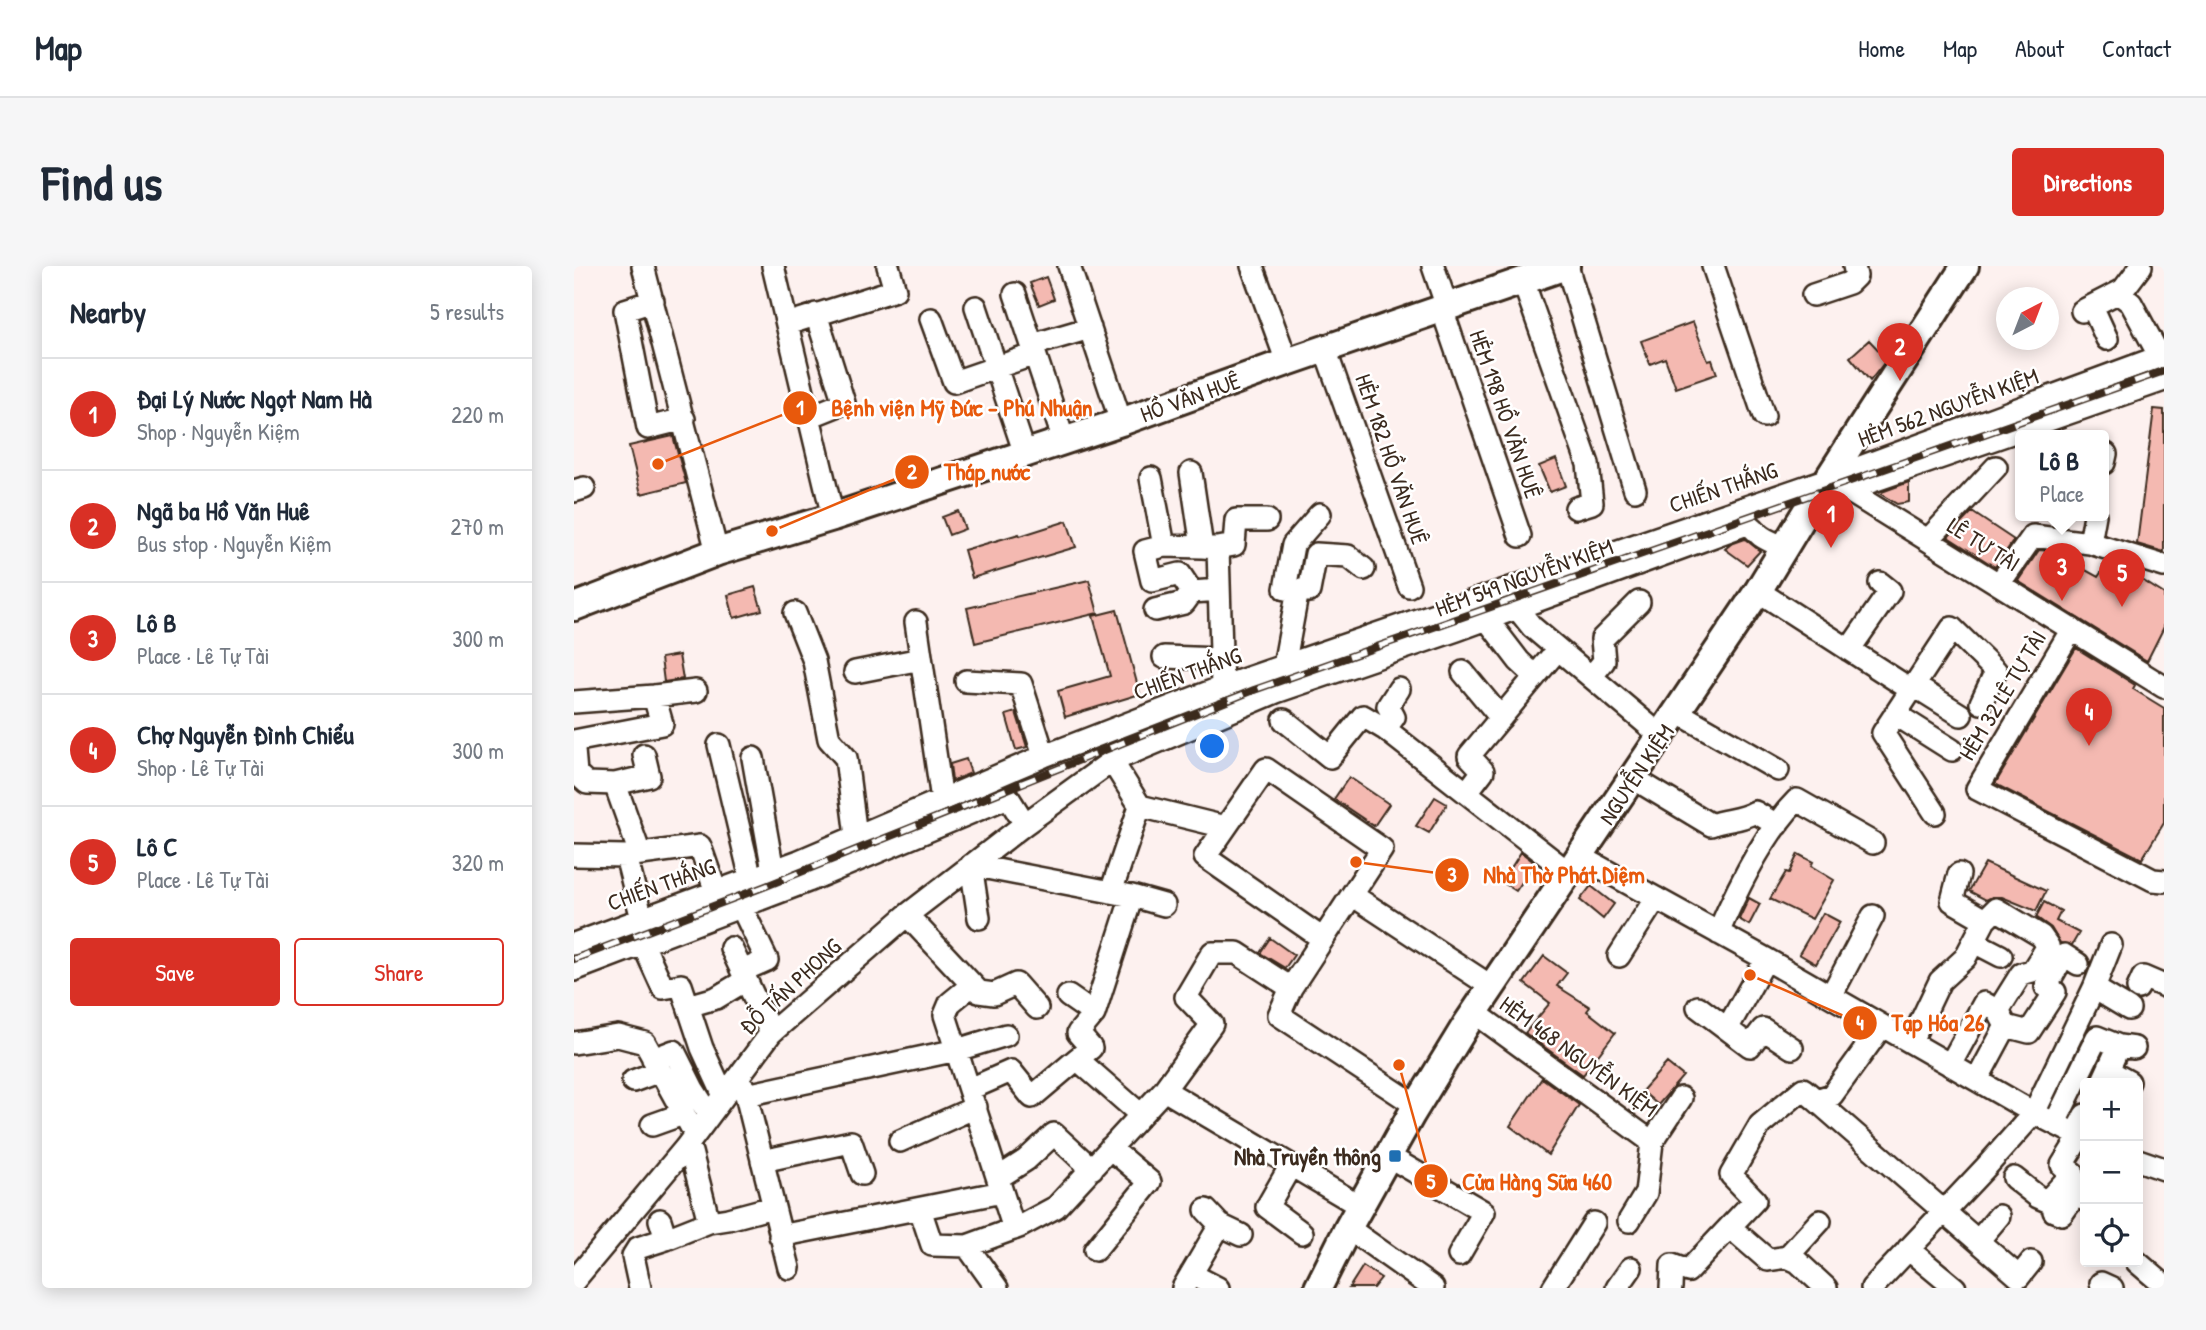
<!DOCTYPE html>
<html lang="en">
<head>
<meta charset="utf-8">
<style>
  body { margin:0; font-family:"Patrick Hand",sans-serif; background:#f6f6f7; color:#1f2937 }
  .controls { position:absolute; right:21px; bottom:21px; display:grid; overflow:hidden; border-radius:7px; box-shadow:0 4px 18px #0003 }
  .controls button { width:63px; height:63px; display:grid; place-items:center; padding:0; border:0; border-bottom:2px solid #e0e1e3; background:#fff; color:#1f2937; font:35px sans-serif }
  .compass { position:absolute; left:1422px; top:21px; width:63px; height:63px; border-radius:50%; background:#fff; box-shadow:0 4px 18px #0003; rotate:42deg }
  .you { position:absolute; left:639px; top:481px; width:24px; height:24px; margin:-18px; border:5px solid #fff; border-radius:50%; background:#1a73e8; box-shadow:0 0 0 10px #1a73e833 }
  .badge { display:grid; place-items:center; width:46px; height:46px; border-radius:50%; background:#d93025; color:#fff; font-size:23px; font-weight:700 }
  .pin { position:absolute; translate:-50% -58px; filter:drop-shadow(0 2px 4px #0008) }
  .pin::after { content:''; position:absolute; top:37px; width:24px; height:21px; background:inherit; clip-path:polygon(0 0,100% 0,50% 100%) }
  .popup { position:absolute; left:1441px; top:164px; width:94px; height:91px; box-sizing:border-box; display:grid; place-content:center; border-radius:7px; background:#fff; filter:drop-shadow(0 2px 5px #0005); font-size:23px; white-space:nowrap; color:#747a83 }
  .popup b { font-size:26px; color:#1f2937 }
  .popup::after { content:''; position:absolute; left:50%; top:100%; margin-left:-14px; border:14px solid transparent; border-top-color:#fff }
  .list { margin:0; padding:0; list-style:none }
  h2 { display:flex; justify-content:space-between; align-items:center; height:91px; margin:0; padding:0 28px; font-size:30px }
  h2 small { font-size:23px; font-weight:400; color:#747a83 }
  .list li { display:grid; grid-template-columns:46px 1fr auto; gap:21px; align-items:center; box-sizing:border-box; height:112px; padding:0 28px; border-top:2px solid #e0e1e3 }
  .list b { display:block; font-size:26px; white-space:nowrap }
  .list p { margin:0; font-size:23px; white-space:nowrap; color:#747a83 }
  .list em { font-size:23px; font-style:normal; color:#747a83 }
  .actions { display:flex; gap:14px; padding:21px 28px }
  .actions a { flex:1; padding:16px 0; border:2px solid #d93025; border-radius:7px; text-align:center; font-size:24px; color:#d93025 }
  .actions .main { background:#d93025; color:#fff }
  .icon { flex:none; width:38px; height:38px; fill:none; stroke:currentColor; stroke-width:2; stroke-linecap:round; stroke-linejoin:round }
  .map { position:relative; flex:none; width:1590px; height:1022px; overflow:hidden; border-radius:7px }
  header { display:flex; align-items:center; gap:42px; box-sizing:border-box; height:98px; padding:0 35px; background:#fff; border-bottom:2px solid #e0e1e3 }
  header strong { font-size:33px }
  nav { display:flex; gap:38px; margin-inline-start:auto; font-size:24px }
  .intro { display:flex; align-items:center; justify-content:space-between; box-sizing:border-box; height:168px; padding:0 42px }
  h1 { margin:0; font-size:49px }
  .button { padding:18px 32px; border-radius:7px; background:#d93025; color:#fff; font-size:24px; font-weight:700 }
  main { display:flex; gap:42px; padding:0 42px }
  aside { flex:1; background:#fff; border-radius:7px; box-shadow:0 4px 18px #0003 }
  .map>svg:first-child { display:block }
  .building { fill:#f4b9b1; stroke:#3b2a1e; stroke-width:2 }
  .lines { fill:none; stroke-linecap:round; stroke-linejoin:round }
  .minor-casing { stroke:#3b2a1e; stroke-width:26 }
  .major-casing { stroke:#3b2a1e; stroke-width:32 }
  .minor { stroke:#fff; stroke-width:21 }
  .major { stroke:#fff; stroke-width:26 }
  .rail-casing { stroke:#3b2a1e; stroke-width:8 }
  .rail { stroke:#fff; stroke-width:5; stroke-dasharray:16; stroke-linecap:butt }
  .poi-dot { fill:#1f6fb2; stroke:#fff; stroke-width:2.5 }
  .labels { text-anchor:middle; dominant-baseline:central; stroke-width:5; stroke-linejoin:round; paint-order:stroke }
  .street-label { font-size:23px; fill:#3b2a1e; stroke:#fff }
  .poi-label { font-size:23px; font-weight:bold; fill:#3b2a1e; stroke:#fff; text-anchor:end }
  .leader { fill:none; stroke:#e8590c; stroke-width:2.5 }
  .callout-dot { fill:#e8590c; stroke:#fff; stroke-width:2.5 }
  .mark-label { font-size:21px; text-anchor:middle; font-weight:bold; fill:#fff }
  .callout-label { font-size:24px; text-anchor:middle; font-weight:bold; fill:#e8590c; stroke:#fff; stroke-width:5; stroke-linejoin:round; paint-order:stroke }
</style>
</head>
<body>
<header>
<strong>Map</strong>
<nav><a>Home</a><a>Map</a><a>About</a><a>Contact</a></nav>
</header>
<div class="intro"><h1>Find us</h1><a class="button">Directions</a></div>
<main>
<aside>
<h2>Nearby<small>5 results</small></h2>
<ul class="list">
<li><span class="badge">1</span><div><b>Đại Lý Nước Ngọt Nam Hà</b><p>Shop · Nguyễn Kiệm</p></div><em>220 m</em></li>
<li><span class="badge">2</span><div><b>Ngã ba Hồ Văn Huê</b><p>Bus stop · Nguyễn Kiệm</p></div><em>270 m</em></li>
<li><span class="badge">3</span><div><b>Lô B</b><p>Place · Lê Tự Tài</p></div><em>300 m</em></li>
<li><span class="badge">4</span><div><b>Chợ Nguyễn Đình Chiểu</b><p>Shop · Lê Tự Tài</p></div><em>300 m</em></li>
<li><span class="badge">5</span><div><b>Lô C</b><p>Place · Lê Tự Tài</p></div><em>320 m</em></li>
</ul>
<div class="actions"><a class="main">Save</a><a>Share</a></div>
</aside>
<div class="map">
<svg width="1590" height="1022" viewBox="0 0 1590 1022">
  <rect width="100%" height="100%" fill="#fdf1ef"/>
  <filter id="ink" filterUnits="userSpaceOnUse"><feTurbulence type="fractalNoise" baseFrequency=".0143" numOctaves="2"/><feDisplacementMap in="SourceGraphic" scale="14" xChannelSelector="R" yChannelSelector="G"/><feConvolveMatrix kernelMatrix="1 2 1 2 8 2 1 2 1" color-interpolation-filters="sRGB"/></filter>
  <g filter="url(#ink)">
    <path class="building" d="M 472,11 L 480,33 L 465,39 L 456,17 Z
      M 1119,56 L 1134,95 L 1138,94 L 1143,108 L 1102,122 L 1091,92 L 1076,98 L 1067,75 Z
      M 1295,74 L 1313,93 L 1296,115 L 1276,91 Z
      M 1580,143 L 1590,144 L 1590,286 L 1563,278 Z
      M 99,170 L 112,217 L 67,228 L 55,180 Z
      M 982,193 L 992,220 L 976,226 L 965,200 Z
      M 1335,216 L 1335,236 L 1323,238 L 1305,227 Z
      M 384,245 L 391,263 L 375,269 L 368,251 Z
      M 1398,246 L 1440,274 L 1421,301 L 1374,271 Z
      M 493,255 L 502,281 L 398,312 L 390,284 L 445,268 L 446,270 Z
      M 1171,273 L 1186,285 L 1173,299 L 1151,283 L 1157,278 Z
      M 1465,284 L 1477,285 L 1524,311 L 1534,296 L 1546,300 L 1590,328 L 1590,361 L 1573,395 L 1444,315 Z
      M 515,314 L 524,347 L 401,377 L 393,342 Z
      M 181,321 L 188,344 L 160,352 L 154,329 Z
      M 543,344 L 566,428 L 491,451 L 484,425 L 536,410 L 519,350 Z
      M 1502,382 L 1561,419 L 1559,423 L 1590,442 L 1590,557 L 1568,593 L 1421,518 Z
      M 105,389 L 109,413 L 90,416 L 87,392 Z
      M 442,446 L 453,481 L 442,484 L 432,449 Z
      M 392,493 L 397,507 L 378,515 L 376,498 Z
      M 775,511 L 815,538 L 800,560 L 760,533 Z
      M 861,531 L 873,538 L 855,567 L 842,560 Z
      M 947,586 L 961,597 L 942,625 L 928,616 Z
      M 1224,588 L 1239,596 L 1237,600 L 1260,614 L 1238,653 L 1196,633 L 1212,606 L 1215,607 Z
      M 1411,597 L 1472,625 L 1462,645 L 1428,631 L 1418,631 L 1412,634 L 1395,625 Z
      M 1017,620 L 1040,638 L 1029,653 L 1006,634 Z
      M 1175,632 L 1186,638 L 1175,659 L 1165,653 Z
      M 1470,636 L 1487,645 L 1482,655 L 1505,667 L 1498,679 L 1486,677 L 1477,662 L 1462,651 Z
      M 1249,647 L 1266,656 L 1242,698 L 1225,688 Z
      M 696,672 L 720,689 L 711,702 L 686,687 Z
      M 970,690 L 993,707 L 983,720 L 1016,741 L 1013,745 L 1041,767 L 1009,809 L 951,767 L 976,737 L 950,717 Z
      M 1093,797 L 1109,810 L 1084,839 L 1068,825 Z
      M 968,812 L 1005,839 L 974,889 L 936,860 Z
      M 789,1000 L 807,1012 L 799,1022 L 775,1022 Z"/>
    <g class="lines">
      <defs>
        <path id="minor" d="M 69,0 L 143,286
          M 199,0 L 259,251
          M 495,0 L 547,156
          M 678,0 L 713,96
          M 859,0 L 873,41
          M 993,0 L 1061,224
          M 1139,0 L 1190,150
          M 949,15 L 1014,198 L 1018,237 L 1002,242
          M 1544,27 L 1557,37 L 1586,91
          M 441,28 L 490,175
          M 1239,29 L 1275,17 L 1282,10 L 1280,0
          M 79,35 L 51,44 L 74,162 L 110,153
          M 1518,40 L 1533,73
          M 402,41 L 451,188
          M 868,43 L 946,270
          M 1508,45 L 1549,24 L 1567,0
          M 357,53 L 380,116 L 461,88
          M 213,58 L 321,24 L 314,0
          M 458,79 L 516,62
          M 751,83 L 835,320
          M 235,151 L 270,137 L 242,48
          M 1530,197 L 1532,188
          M 617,207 L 628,281 L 644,282 L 648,421
          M 577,212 L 590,280 L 628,281
          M 1273,224 L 1590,421
          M 0,225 L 10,222
          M 1264,227 L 1590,114
          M 1354,274 L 1422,201
          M 1516,277 L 1590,300
          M 590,280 L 571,285 L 578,315 L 606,308 L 618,326
          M 644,282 L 660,279 L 662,254 L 693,254
          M 1425,318 L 1459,270 L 1516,277 L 1521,249
          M 724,324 L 711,323 L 719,279 L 746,248
          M 1184,325 L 1336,423
          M 942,341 L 958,361 L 1087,470
          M 581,344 L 610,337 L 618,326 L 632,325
          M 221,347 L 240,395 L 255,473 L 272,492 L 282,570
          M 912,352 L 945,395 L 961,410
          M 342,356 L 368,534
          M 1498,363 L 1403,523 L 1579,614 L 1590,615
          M 1275,384 L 1316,325 L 1306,317
          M 590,391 L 647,393
          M 710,400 L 724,324 L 735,325 L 742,288 L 774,290 L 790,303
          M 281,406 L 347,393
          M 889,406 L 927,452
          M 1017,411 L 1030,395 L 1028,373 L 1065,336
          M 392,415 L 447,418 L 470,490
          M 1339,419 L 1387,449
          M 0,436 L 80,430 L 122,425
          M 1103,446 L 1204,504
          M 1321,448 L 1378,484
          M 710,454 L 756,491 L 789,450 L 811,463 L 995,607
          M 811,463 L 820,451 L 814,440 L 825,423
          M 0,475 L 88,458 L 80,430
          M 145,479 L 177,613
          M 0,484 L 2,507 L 13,517 L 41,518
          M 179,492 L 199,605
          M 692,503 L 808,583 L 749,673 L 631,591 Z
          M 1059,512 L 1137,559 C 1152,553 1166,555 1181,546 L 1203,559
          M 893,526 L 909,505 L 895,490 L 984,383
          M 566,540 L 651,561
          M 1361,547 L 1309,467 L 1378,362 L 1422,405 L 1407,437
          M 66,588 L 41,518 L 75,510 L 70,489
          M 0,589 L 52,590 L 126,580 L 142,626
          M 52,590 L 68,653
          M 1007,591 L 1192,693 L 1460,847 L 1511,873
          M 1385,608 L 1378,635 L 1411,654
          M 537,626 L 566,540 L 538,495
          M 778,629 L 918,721
          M 558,630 L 520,748 L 504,767 L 517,782 L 503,793 L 567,849
          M 167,640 L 193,694 L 168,705
          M 333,649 L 405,726 L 420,728 L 442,718 L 463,742
          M 405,652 L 397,599 L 558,630 L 590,639
          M 1144,667 C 1162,625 1191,566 1223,534 L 1299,577
          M 1400,676 L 1427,690
          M 0,678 L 225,595 L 470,490 L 648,421 L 1254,213 L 1590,89
          M 69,678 L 89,722 L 107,719 L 128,782 L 150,830
          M 157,682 L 197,767
          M 1045,690 L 1082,632
          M 0,704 L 234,615 L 434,531 L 451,558
          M 398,719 L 376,737 L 371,749 L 440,963
          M 717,722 L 749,673
          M 1520,722 L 1555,743
          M 1564,722 L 1569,711 L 1590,720
          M 494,730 L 520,748
          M 1257,730 L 1299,650
          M 114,740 L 142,732 L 172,714
          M 1124,741 L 1176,780 L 1189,763 L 1218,782
          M 1424,745 L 1432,760 L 1455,766 L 1481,726 L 1472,721 L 1490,689 L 1504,698
          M 900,746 L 1078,876
          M 1153,763 L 1192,693
          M 1337,776 L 1366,715 L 1391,692 L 1411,654 L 1422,643 L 1467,670 L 1474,680 L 1458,705 L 1447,708 L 1424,745
          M 0,777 L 44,770 L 71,777 L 121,868
          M 79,793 L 100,785 L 119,823 L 135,848
          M 1376,799 L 1410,737 L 1424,745
          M 1535,805 L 1555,816 L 1554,817
          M 1403,814 L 1432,760
          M 59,815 L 86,805
          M 161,815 L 171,822 L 172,829 L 383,784 L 432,769
          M 1528,817 L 1545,780
          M 396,823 L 437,805 L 458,831 L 503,793
          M 590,824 L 786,940
          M 172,829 L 215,1002
          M 1242,834 L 1445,1011 L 1457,996
          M 1481,857 L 1523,771 L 1545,780 L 1560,782
          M 78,859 L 109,848
          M 1501,868 L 1511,849
          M 1506,870 L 1488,899 L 1499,907 L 1502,928 L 1511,934
          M 326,875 L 402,841
          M 112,881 L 117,886 L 135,956 L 154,953 L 199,941
          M 814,890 L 910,946 L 885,989
          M 1564,894 L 1590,903
          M 188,895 L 277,876 L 288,908
          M 717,899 L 693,941 L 728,967
          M 424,912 L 452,894 L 480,868 L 518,903
          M 1440,912 L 1464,931 L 1473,935 L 1499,907
          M 346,943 L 358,979 L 393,980 L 445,961 L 482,941 L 590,824 L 638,758 L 612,731 L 638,687 L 663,687 L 717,722 L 705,749 L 843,840
          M 632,944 L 646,959 L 667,969
          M 1480,945 L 1488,948 L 1502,928
          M 1055,955 L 1072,927 L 1078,876 L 1107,832
          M 774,962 L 859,1022
          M 1157,962 L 1194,994 L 1213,991 L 1224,996 L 1252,1022
          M 206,970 L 428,926
          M 92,973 L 135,956
          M 1404,975 L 1425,950
          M 393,980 L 423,1022
          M 1334,983 L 1381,1022
          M 521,984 L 576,916 L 536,882
          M 1213,991 L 1246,955
          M 1563,996 L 1590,1019
          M 617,1008 L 644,1022
          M 0,1015 L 112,881 L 197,767 L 333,649 L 451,558 L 538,495 L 702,426 L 883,364 L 1173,258 C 1180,261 1181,265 1187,270 C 1194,275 1202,278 1210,281
          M 1527,1017 L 1538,1022
          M 66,1022 L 59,990 L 64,982 L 92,973 L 86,954
          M 609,1022 L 646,959
          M 979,1022 L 1020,957
          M 1043,1022 L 1057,1002
          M 1097,1022 L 1098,999 L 1114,1005 L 1181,934 L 1157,909 L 1186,859 L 1229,823 L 1242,834 L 1258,829 L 1308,760
          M 1298,1022 L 1412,901 L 1460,847 L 1520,722 L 1537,679"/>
        <path id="major" d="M 0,341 L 143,286 L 259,251 L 547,156 L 713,96 L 992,0
          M 744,1022 L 774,962 L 837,849 L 892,759 L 1184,325 L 1244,226 L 1254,213 L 1391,0"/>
      </defs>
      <use href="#minor" class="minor-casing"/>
      <use href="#major" class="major-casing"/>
      <use href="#minor" class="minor"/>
      <use href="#major" class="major"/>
      <defs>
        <path id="rail" d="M 0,693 L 192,620 L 680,424 L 1590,105"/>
      </defs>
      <use href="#rail" class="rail-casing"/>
      <use href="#rail" class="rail"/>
    </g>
  </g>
  <rect class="poi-dot" x="814" y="883" width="14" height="14" rx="3.5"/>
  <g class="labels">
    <g class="street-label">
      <text transform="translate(616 131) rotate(-20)">HỒ VĂN HUÊ</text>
      <text transform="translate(1374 141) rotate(-20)">HẺM 562 NGUYỄN KIỆM</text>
      <text transform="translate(932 148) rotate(71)">HẺM 198 HỒ VĂN HUÊ</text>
      <text transform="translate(818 193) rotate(71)">HẺM 182 HỒ VĂN HUÊ</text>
      <text transform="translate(1149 221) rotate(-19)">CHIẾN THẮNG</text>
      <text transform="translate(1410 278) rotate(32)">LÊ TỰ TÀI</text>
      <text transform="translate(950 311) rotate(-20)">HẺM 549 NGUYỄN KIỆM</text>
      <text transform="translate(613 407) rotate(-20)">CHIẾN THẮNG</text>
      <text transform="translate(1428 429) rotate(-59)">HẺM 32 LÊ TỰ TÀI</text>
      <text transform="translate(1062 508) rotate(-56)">NGUYỄN KIỆM</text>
      <text transform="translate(87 618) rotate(-20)">CHIẾN THẮNG</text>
      <text transform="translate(216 720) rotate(-43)">ĐỖ TẤN PHONG</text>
      <text transform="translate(1005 790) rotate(36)">HẺM 468 NGUYỄN KIỆM</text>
    </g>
    <g class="poi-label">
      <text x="807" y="890">Nhà Truyền thông</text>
    </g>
  </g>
  <path class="leader" d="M84 198L226 142M198 265L338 206M782 596L878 609M1176 709L1286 757M825 799L857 915"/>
  <g class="callout-dot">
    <circle cx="84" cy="198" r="7"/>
    <circle cx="198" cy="265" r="7"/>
    <circle cx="782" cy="596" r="7"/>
    <circle cx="1176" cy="709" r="7"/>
    <circle cx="825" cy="799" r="7"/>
    <circle cx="226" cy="142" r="18"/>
    <circle cx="338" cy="206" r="18"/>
    <circle cx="878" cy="609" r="18"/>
    <circle cx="1286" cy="757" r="18"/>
    <circle cx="857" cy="915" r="18"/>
  </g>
  <g class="mark-label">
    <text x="226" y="149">1</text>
    <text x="338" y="213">2</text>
    <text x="878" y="616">3</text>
    <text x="1286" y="764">4</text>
    <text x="857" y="923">5</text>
  </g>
  <g class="callout-label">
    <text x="388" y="150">Bệnh viện Mỹ Đức - Phú Nhuận</text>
    <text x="413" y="214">Tháp nước</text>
    <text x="990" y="617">Nhà Thờ Phát Diệm</text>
    <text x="1364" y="765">Tạp Hóa 26</text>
    <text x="963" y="924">Cửa Hàng Sữa 460</text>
  </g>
</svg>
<div class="controls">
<button>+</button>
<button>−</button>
<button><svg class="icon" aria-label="locate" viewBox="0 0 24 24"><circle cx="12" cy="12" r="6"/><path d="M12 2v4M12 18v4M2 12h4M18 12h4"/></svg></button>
</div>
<svg class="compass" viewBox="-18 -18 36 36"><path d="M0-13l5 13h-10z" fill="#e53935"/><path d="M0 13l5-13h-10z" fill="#747a83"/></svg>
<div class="you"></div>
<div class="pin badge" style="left:1257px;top:282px">1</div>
<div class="pin badge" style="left:1326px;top:115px">2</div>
<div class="pin badge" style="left:1488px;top:335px">3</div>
<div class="popup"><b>Lô B</b>Place</div>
<div class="pin badge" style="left:1515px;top:480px">4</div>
<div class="pin badge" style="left:1548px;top:341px">5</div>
</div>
</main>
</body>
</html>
